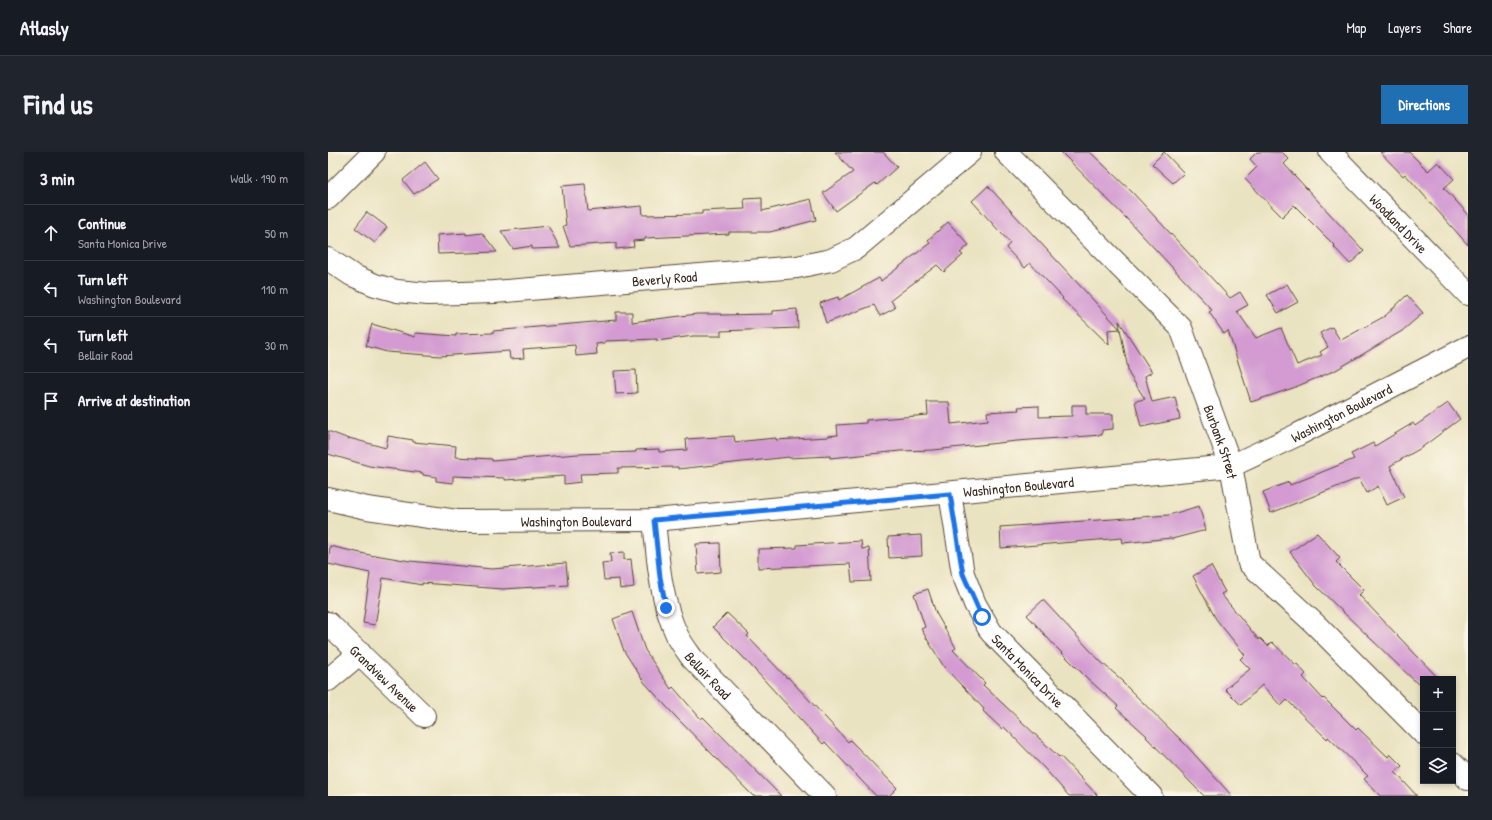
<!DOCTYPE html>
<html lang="en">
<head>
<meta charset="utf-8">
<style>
  body { margin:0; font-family:"Patrick Hand",sans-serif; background:#20242c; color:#f1f3f6 }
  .controls { position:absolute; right:12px; bottom:12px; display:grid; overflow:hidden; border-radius:0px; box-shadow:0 2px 6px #0003 }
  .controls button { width:36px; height:36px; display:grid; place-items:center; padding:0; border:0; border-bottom:1px solid #363941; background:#171b24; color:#f1f3f6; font:20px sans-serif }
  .stop { position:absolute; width:12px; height:12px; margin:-9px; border:3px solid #1a73e8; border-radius:50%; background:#fff }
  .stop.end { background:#1a73e8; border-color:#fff; box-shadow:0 1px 4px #0008 }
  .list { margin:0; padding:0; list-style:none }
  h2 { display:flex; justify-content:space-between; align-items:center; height:52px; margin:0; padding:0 16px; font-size:17px }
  h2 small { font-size:13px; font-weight:400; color:#9ea1a6 }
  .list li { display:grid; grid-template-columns:26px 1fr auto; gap:12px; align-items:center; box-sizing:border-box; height:56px; padding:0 16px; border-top:1px solid #363941 }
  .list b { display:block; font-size:15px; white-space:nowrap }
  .list p { margin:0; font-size:13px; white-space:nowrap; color:#9ea1a6 }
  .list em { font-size:13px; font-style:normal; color:#9ea1a6 }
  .icon { flex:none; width:22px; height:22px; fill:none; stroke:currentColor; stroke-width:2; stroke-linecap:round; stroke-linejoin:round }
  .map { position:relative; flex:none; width:1140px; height:644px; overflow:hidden; border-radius:0px }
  header { display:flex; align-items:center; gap:24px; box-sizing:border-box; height:56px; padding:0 20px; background:#171b24; border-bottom:1px solid #363941 }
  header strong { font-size:19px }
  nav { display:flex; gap:22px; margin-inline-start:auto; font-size:14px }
  .intro { display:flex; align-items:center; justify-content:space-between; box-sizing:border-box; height:96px; padding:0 24px }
  h1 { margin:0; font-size:28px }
  .button { padding:10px 18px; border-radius:0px; background:#1f6fb2; color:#fff; font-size:14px; font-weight:700 }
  main { display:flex; gap:24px; padding:0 24px }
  aside { flex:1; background:#171b24; border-radius:0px; box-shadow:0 2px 6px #0003 }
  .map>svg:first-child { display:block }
  .building { fill:#d39bd2 }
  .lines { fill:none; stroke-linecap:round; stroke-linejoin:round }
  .minor-casing { stroke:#554636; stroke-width:24 }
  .minor { stroke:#fff; stroke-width:22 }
  .route { stroke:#1a73e8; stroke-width:5 }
  .labels { text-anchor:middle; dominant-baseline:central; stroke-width:3; stroke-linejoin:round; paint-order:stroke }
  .street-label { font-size:14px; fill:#3b2a1e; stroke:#fcf5e5 }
</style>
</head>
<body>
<header>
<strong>Atlasly</strong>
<nav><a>Map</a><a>Layers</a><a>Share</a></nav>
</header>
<div class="intro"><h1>Find us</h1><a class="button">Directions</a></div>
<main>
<aside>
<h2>3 min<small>Walk · 190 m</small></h2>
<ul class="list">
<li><svg class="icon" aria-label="ahead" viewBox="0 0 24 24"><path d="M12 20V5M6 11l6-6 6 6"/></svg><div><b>Continue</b><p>Santa Monica Drive</p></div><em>50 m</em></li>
<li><svg class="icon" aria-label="left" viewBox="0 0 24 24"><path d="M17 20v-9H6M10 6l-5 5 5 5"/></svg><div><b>Turn left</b><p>Washington Boulevard</p></div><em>110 m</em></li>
<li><svg class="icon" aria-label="left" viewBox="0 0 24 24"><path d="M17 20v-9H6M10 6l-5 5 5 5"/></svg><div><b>Turn left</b><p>Bellair Road</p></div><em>30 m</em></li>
<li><svg class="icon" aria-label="arrive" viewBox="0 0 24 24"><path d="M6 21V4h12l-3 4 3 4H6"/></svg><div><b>Arrive at destination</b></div></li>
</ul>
</aside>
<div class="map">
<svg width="1140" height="644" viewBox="0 0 1140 644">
  <rect width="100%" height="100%" fill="#fcf5e5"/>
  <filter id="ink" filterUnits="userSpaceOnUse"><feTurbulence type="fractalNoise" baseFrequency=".025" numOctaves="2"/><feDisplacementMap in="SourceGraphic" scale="8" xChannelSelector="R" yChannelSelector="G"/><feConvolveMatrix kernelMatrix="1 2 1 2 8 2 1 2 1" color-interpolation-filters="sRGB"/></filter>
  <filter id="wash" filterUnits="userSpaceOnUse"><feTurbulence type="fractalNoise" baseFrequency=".012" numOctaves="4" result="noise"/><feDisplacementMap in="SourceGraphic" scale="16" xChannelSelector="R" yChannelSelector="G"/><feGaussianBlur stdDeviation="0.9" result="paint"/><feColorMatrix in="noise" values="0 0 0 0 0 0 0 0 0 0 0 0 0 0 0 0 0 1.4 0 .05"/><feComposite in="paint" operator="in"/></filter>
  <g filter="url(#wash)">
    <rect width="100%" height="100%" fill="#eae3c1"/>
    <g id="blocks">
      <path class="building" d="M 507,0 L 555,0 L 569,15 L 549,33 L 547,31 L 508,59 L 495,41 L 525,20 Z
        M 733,0 L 762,0 L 805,41 L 902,146 L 912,140 L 920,153 L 909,159 L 928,186 L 953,176 L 969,213 L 994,203 L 992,200 L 1000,195 L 992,181 L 1004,175 L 1012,188 L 1015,187 L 1057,164 L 1079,143 L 1095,161 L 1074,179 L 1008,218 L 965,236 L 923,250 L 900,179 L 896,182 L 881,160 L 884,158 L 799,67 Z
        M 836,0 L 856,21 L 845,31 L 824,12 Z
        M 929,0 L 954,0 L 961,7 L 956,12 L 1036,99 L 1022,112 L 1006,95 L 1007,94 L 966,53 L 954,65 L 917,27 L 929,15 L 922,7 Z
        M 1052,0 L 1081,0 L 1100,19 L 1110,10 L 1126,27 L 1116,36 L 1140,62 L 1140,93 L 1077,22 L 1075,24 Z
        M 97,10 L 110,27 L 86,42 L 75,28 Z
        M 257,32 L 260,59 L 314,54 L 315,63 L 374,62 L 374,59 L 417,57 L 416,47 L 434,46 L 434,59 L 483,47 L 488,68 L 442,80 L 401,80 L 401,82 L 317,86 L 317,88 L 305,89 L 306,95 L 288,97 L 288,91 L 242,94 L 235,74 L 238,73 L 234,34 Z
        M 660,34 L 792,177 L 791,169 L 824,220 L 817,224 L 824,250 L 847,245 L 852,267 L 813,275 L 807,249 L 817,247 L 801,222 L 792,177 L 780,178 L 781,193 L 734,147 L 735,146 L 702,111 L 697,116 L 678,96 L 682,91 L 644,49 Z
        M 39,60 L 59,75 L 47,91 L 27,76 Z
        M 620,70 L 641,93 L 632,101 L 635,103 L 616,120 L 609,113 L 563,148 L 567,156 L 552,164 L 546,153 L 498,171 L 492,151 L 510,145 L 511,148 L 551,126 L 553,129 L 602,91 L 600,88 Z
        M 220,74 L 232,96 L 204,97 L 204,94 L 185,97 L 173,79 Z
        M 138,81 L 138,83 L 154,81 L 169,100 L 110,102 L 109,83 Z
        M 959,132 L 970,150 L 950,161 L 939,143 Z
        M 469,157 L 470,176 L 393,179 L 393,184 L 365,184 L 329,189 L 329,187 L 277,189 L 277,191 L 268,192 L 269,202 L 248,204 L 247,193 L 195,197 L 196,206 L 182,207 L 181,199 L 112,204 L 59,200 L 38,194 L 44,172 L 87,185 L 87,181 L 128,184 L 128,182 L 165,181 L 165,179 L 288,168 L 288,160 L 304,160 L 304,170 L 369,162 L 393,162 L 393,163 L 445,162 L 445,159 Z
        M 308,218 L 309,241 L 288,242 L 286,219 Z
        M 599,250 L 621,250 L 623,272 L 660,268 L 659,260 L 691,258 L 690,255 L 711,254 L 711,265 L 744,264 L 744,253 L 758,253 L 758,262 L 785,262 L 785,277 L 774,278 L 774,283 L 689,289 L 605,298 L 572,299 L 502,306 L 502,304 L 461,306 L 461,305 L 350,317 L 350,315 L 290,316 L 290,321 L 252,322 L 253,330 L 236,332 L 236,324 L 177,328 L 177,326 L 125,324 L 125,331 L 108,329 L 108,325 L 95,323 L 95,321 L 41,314 L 0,302 L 0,279 L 21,287 L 21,286 L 58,296 L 60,284 L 85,288 L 85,290 L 128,294 L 127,305 L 164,307 L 164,309 L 250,302 L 308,300 L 308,298 L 331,297 L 331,300 L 359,298 L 358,287 L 406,284 L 407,290 L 448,286 L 448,288 L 500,285 L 500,284 L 510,283 L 509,273 L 538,271 L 538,268 L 600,263 Z
        M 1120,251 L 1132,267 L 1093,296 L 1062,314 L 1076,345 L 1059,353 L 1050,334 L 1039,341 L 1031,326 L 943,361 L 935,340 L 961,330 L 962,333 L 1026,307 L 1023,302 L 1045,291 L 1047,294 L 1085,271 L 1087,274 Z
        M 871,354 L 878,378 L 844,387 L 843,386 L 795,391 L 794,386 L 673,396 L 672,375 L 841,363 Z
        M 989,381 L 1012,406 L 1008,410 L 1036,438 L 1031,443 L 1111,527 L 1095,527 L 1095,537 L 988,434 L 962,400 Z
        M 593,383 L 594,404 L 561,406 L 560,385 Z
        M 533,389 L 534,397 L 541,396 L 543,429 L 524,430 L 522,412 L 430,416 L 430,397 L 469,396 L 469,393 Z
        M 392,391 L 393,420 L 370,422 L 368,392 Z
        M 2,394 L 46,404 L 47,403 L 82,409 L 164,417 L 238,411 L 240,433 L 175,437 L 94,431 L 94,433 L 55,426 L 47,473 L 35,471 L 42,421 L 0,412 Z
        M 296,400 L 296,408 L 303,407 L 306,435 L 292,437 L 291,427 L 276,428 L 274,411 L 283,410 L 282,401 Z
        M 883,414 L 897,440 L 893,442 L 931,488 L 932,486 L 940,494 L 944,490 L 968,513 L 969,512 L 978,522 L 975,525 L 995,547 L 996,546 L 1028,578 L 1030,576 L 1060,605 L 1062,602 L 1074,614 L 1067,620 L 1089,644 L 1052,644 L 1036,627 L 1040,624 L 1000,585 L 999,587 L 959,548 L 953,554 L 934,533 L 913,553 L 897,537 L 922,517 L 912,507 L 917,503 L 888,467 L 865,424 Z
        M 600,437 L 608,461 L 628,496 L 625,498 L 657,531 L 655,533 L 731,605 L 732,604 L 770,644 L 741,644 L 718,618 L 676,575 L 674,577 L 655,559 L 656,557 L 616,515 L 593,477 L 597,475 L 586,442 Z
        M 715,448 L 773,510 L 795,529 L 794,530 L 857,592 L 904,644 L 876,644 L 818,585 L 819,584 L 788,556 L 790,554 L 759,526 L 727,494 L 699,463 Z
        M 304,460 L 317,498 L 343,537 L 345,535 L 373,567 L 375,565 L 453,644 L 425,644 L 348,565 L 316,530 L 296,499 L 285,467 Z
        M 399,461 L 421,482 L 419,484 L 459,526 L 460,525 L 520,590 L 522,588 L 569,636 L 561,644 L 548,644 L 497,590 L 495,592 L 415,505 L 385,475 Z"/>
    </g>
  </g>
  <g filter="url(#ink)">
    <use href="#blocks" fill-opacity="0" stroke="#554636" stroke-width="1"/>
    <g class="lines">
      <defs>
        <g id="minor">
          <path id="s1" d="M 678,0 L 853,176 L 903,314 L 921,411 L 988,473 L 1095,581"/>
          <path id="s2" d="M 1002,0 L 1140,142"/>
          <path d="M 0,46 L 46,0"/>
          <path id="s3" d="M 0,107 L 24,123 L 47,133 L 69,139 L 100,142 L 166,140 L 469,115 L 503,108 L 528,96 L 642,0"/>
          <path id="s4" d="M 622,341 L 635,422 L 647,452 L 663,480 L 823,644"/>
          <path id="s5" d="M 0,347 L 39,356 L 129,369 L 326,368 L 903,314 L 969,283 L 1140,195"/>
          <path id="s6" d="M 326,368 C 330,407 332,447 349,483 C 353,491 359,499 364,506 L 497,644"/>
          <path id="s7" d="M 0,471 L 96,564"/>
          <path d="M 0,528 L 32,501"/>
          <path d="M 1125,612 L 1140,627"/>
        </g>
      </defs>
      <use href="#minor" class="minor-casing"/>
      <use href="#minor" class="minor"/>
    </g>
  </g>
  <g class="lines" filter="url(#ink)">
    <path class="route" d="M 338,456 L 332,425 L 326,368 L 622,342 L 635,422 L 654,465"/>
  </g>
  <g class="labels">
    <g class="street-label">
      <text stroke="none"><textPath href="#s2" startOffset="99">Woodland Drive</textPath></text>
      <text stroke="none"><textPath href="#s3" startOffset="345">Beverly Road</textPath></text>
      <text stroke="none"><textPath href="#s5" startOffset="1030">Washington Boulevard</textPath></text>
      <text stroke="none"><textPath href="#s1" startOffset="369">Burbank Street</textPath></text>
      <text stroke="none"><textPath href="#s5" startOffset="694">Washington Boulevard</textPath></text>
      <text stroke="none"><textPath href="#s5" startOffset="250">Washington Boulevard</textPath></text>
      <text stroke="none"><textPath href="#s4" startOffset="200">Santa Monica Drive</textPath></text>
      <text stroke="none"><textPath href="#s6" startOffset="169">Bellair Road</textPath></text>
      <text stroke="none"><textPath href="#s7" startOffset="79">Grandview Avenue</textPath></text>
    </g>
  </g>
</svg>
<div class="controls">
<button>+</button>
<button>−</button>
<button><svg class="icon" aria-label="layers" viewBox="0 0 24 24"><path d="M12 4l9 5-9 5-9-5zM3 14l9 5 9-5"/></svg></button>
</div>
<div class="stop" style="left:654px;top:465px"></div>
<div class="stop end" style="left:338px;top:456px"></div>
</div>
</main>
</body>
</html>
